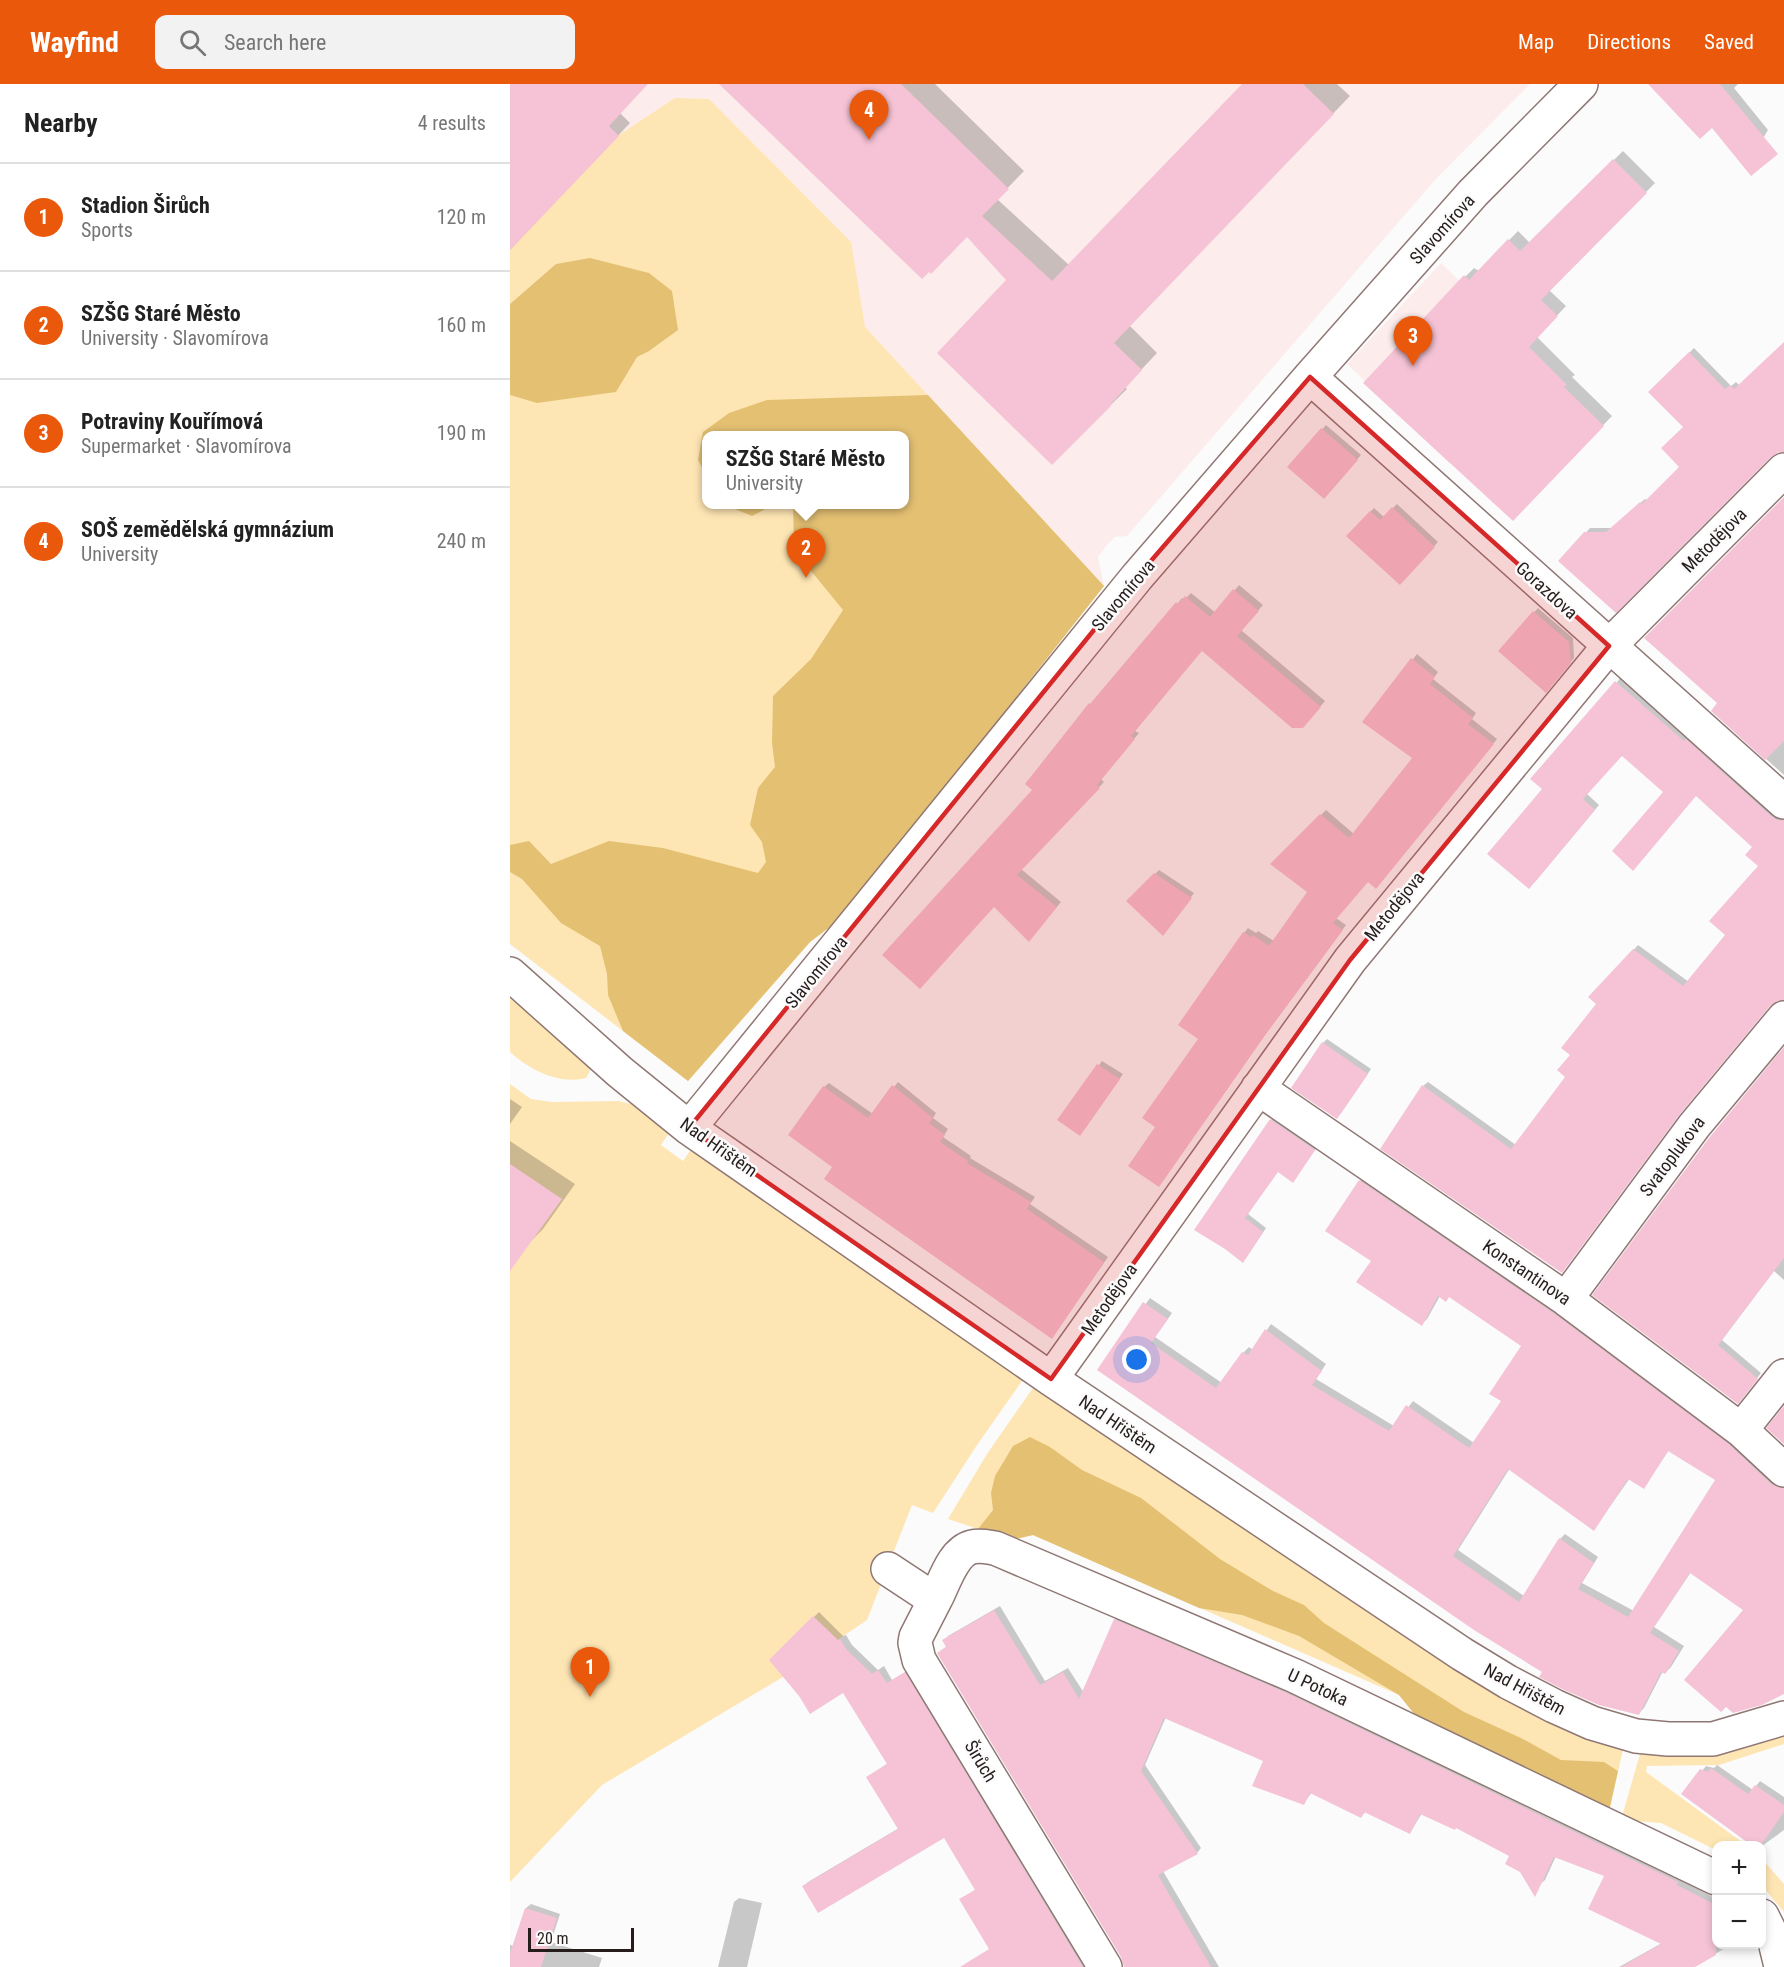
<!DOCTYPE html>
<html lang="en">
<head>
<meta charset="utf-8">
<style>
  body { margin:0; font-family:"Roboto Condensed",sans-serif; background:#f2f2f2; color:#222 }
  .controls { position:absolute; right:18px; bottom:18px; display:grid; overflow:hidden; border-radius:12px; box-shadow:0 3px 9px #0003 }
  .controls button { width:54px; height:54px; display:grid; place-items:center; padding:0; border:0; border-bottom:2px solid #e0e0e0; background:#fff; color:#222; font:30px sans-serif }
  .scale { position:absolute; left:18px; bottom:15px; width:106px; box-sizing:border-box; padding-left:6px; border:3px solid #251c1b; border-top:0; font-size:16px; line-height:21px; white-space:nowrap; color:#251c1b; -webkit-text-stroke:4px #fbfbfb; paint-order:stroke }
  .you { position:absolute; left:627px; top:1276px; width:21px; height:21px; margin:-15px; border:4px solid #fff; border-radius:50%; background:#1a73e8; box-shadow:0 0 0 9px #1a73e833 }
  .badge { display:grid; place-items:center; width:39px; height:39px; border-radius:50%; background:#ea580c; color:#fff; font-size:20px; font-weight:700 }
  .pin { position:absolute; translate:-50% -50px; filter:drop-shadow(0 2px 3px #0008) }
  .pin::after { content:''; position:absolute; top:32px; width:21px; height:18px; background:inherit; clip-path:polygon(0 0,100% 0,50% 100%) }
  .popup { position:absolute; left:192px; top:347px; width:207px; height:78px; box-sizing:border-box; display:grid; place-content:center; border-radius:12px; background:#fff; filter:drop-shadow(0 2px 4px #0005); font-size:20px; white-space:nowrap; color:#767676 }
  .popup b { font-size:22px; color:#222 }
  .popup::after { content:''; position:absolute; left:50%; top:100%; margin-left:-12px; border:12px solid transparent; border-top-color:#fff }
  .list { margin:0; padding:0; list-style:none }
  h2 { display:flex; justify-content:space-between; align-items:center; height:78px; margin:0; padding:0 24px; font-size:26px }
  h2 small { font-size:20px; font-weight:400; color:#767676 }
  .list li { display:grid; grid-template-columns:39px 1fr auto; gap:18px; align-items:center; box-sizing:border-box; height:108px; padding:0 24px; border-top:2px solid #e0e0e0 }
  .list b { display:block; font-size:22px; white-space:nowrap }
  .list p { margin:0; font-size:20px; white-space:nowrap; color:#767676 }
  .list em { font-size:20px; font-style:normal; color:#767676 }
  .icon { flex:none; width:33px; height:33px; fill:none; stroke:currentColor; stroke-width:2; stroke-linecap:round; stroke-linejoin:round }
  .map { position:relative; flex:none; width:1274px; height:1883px; overflow:hidden }
  header { display:flex; align-items:center; gap:36px; box-sizing:border-box; height:84px; padding:0 30px; background:#ea580c; color:#fff }
  header strong { font-size:28px }
  nav { display:flex; gap:33px; margin-inline-start:auto; font-size:21px }
  .search { width:420px; height:54px; background:#f2f2f2; display:flex; align-items:center; gap:15px; box-sizing:border-box; padding:0 21px; border-radius:12px; color:#767676; font-size:22px }
  main { display:flex }
  aside { flex:1; background:#fff }
  .map>svg:first-child { display:block }
  .built { fill:#fcedec; fill-rule:evenodd }
  .green { fill:#fee6b4; fill-rule:evenodd }
  .forest { fill:#e4c073 }
  .shadow { fill:#0003; fill-rule:evenodd }
  .building { fill:#f5c3d5; fill-rule:evenodd }
  .lines { fill:none; stroke-linecap:round; stroke-linejoin:round }
  .minor-casing { stroke:#8f7774; stroke-width:36 }
  .minor { stroke:#fff; stroke-width:33 }
  .marked { fill:#d62828; fill-opacity:0.2; stroke:#d62828; stroke-width:4.5; stroke-linejoin:round }
  .labels { text-anchor:middle; dominant-baseline:central; stroke-width:5; stroke-linejoin:round; paint-order:stroke }
  .street-label { font-size:18px; fill:#251c1b; stroke:#fbfbfb }
</style>
</head>
<body>
<header>
<strong>Wayfind</strong>
<div class="search"><svg class="icon" aria-label="search" viewBox="0 0 24 24"><circle cx="10" cy="10" r="6"/><path d="M15 15l6 6"/></svg>Search here</div>
<nav><a>Map</a><a>Directions</a><a>Saved</a></nav>
</header>
<main>
<aside>
<h2>Nearby<small>4 results</small></h2>
<ul class="list">
<li><span class="badge">1</span><div><b>Stadion Širůch</b><p>Sports</p></div><em>120 m</em></li>
<li><span class="badge">2</span><div><b>SZŠG Staré Město</b><p>University · Slavomírova</p></div><em>160 m</em></li>
<li><span class="badge">3</span><div><b>Potraviny Kouřímová</b><p>Supermarket · Slavomírova</p></div><em>190 m</em></li>
<li><span class="badge">4</span><div><b>SOŠ zemědělská gymnázium</b><p>University</p></div><em>240 m</em></li>
</ul>
</aside>
<div class="map">
<svg width="1274" height="1883" viewBox="0 0 1274 1883">
  <rect width="100%" height="100%" fill="#fbfbfb"/>
  <path class="built" d="M 0,0 L 1020,0 L 925,96 L 617,452 L 605,453 L 597,461 L 588,473 L 594,502 L 333,833 L 300,858 L 178,997 L 0,860 ZM 197,352 L 395,352 L 395,420 L 197,420 Z
    M 931,179 L 1043,287 L 940,380 L 837,280 Z"/>
  <path class="green" d="M 165,14 L 199,15 L 341,158 L 355,243 L 594,502 L 333,833 L 300,858 L 178,997 L 0,860 L 0,164 L 106,53 ZM 197,352 L 395,352 L 395,420 L 197,420 Z
    M 0,911 L 79,982 L 80,987 L 76,994 C 49,1001 20,986 0,968 Z
    M 0,1000 L 21,1015 L 42,1018 L 109,1017 L 121,1020 L 159,1049 L 151,1061 L 173,1077 L 182,1064 L 517,1290 L 467,1361 L 423,1429 L 402,1421 L 357,1536 L 273,1593 L 92,1701 L 0,1798 Z
    M 527,1298 L 874,1538 L 994,1615 L 1114,1661 L 1098,1732 L 910,1637 L 889,1611 L 523,1451 L 497,1457 L 468,1445 L 438,1435 L 477,1370 Z
    M 1274,1644 L 1274,1660 L 1209,1681 L 1137,1682 L 1136,1688 L 1236,1761 L 1206,1762 L 1206,1766 L 1151,1739 L 1111,1736 L 1132,1663 Z
    M 1252,1775 L 1274,1800 L 1274,1828 L 1252,1802 Z"/>
  <path class="forest" d="M 80,174 L 139,189 L 162,207 L 168,246 L 139,267 L 127,273 L 106,308 L 27,319 L 0,311 L 0,220 L 46,180 Z
    M 418,311 L 594,502 L 333,833 L 300,858 L 178,997 L 113,947 L 98,911 L 97,890 L 90,862 L 51,839 L 12,795 L 0,788 L 0,761 L 19,757 L 41,780 L 99,757 L 153,764 L 248,789 L 256,778 L 252,758 L 240,741 L 248,704 L 265,683 L 262,659 L 263,612 L 301,575 L 333,526 L 297,482 L 284,458 L 283,421 L 395,420 L 395,352 L 197,352 L 197,393 L 188,376 L 193,348 L 219,329 L 257,316 Z
    M 215,421 L 263,421 L 242,432 Z
    M 520,1353 L 540,1363 L 572,1386 L 631,1414 L 710,1475 L 763,1507 L 794,1521 L 814,1539 L 954,1628 L 1013,1655 L 1051,1676 L 1094,1678 L 1108,1687 L 1098,1732 L 910,1637 L 889,1611 L 789,1552 L 732,1531 L 689,1524 L 523,1451 L 497,1457 L 468,1445 L 483,1426 L 481,1409 L 485,1392 L 503,1362 Z"/>
  <path class="shadow" d="M 0,0 L 137,0 L 110,29 L 120,39 L 0,166 Z
    M 228,0 L 425,0 L 514,87 L 487,115 L 559,181 L 734,0 L 827,0 L 840,12 L 619,241 L 647,269 L 615,303 L 617,305 L 542,379 L 498,196 L 457,151 Z
    M 1165,0 L 1228,0 L 1224,4 L 1258,46 L 1240,76 Z
    M 1113,67 L 1145,99 L 1039,206 L 1056,222 L 1027,253 L 1065,291 L 1062,293 L 1102,332 L 1003,435 L 955,193 L 964,184 L 969,187 L 1008,147 L 1020,159 Z
    M 1184,264 L 1221,302 L 1226,298 L 1230,302 L 1268,367 L 1050,477 L 1080,444 L 1102,444 L 1135,415 L 1137,416 L 1171,383 L 1175,343 L 1140,308 Z
    M 816,341 L 851,371 L 818,409 L 779,382 Z
    M 887,420 L 928,458 L 890,499 L 838,452 L 864,424 L 874,433 Z
    M 729,501 L 753,521 L 731,546 L 815,617 L 798,637 L 692,565 L 625,647 L 629,649 L 591,695 L 594,698 L 511,785 L 551,818 L 523,851 L 484,821 L 524,706 L 672,514 L 674,516 L 681,509 L 706,529 Z
    M 1028,524 L 1063,554 L 1064,574 L 1040,603 L 990,567 Z
    M 1274,546 L 1274,691 L 1203,627 Z
    M 907,570 L 928,588 L 923,595 L 966,629 L 962,635 L 987,655 L 871,798 L 859,796 L 826,834 L 836,841 L 760,944 L 647,1043 L 690,955 L 734,849 L 738,844 L 746,849 L 748,847 L 764,857 L 799,807 L 762,780 L 816,726 L 844,750 L 904,674 L 854,638 Z
    M 1110,594 L 1274,732 L 1274,914 L 1268,915 L 1260,920 L 1173,1024 L 1056,1183 L 913,1002 L 918,998 L 1006,1061 L 1057,993 L 1063,971 L 1088,920 L 1080,913 L 1128,861 L 1179,898 L 1218,851 L 1250,781 L 1244,763 L 1186,711 L 1155,708 L 1112,670 L 1077,710 L 1089,721 L 1024,799 L 1034,705 Z
    M 649,786 L 684,809 L 656,846 L 618,817 Z
    M 817,955 L 861,985 L 831,1029 L 813,959 Z
    M 1274,966 L 1274,1196 L 1264,1187 L 1212,1256 L 1251,1289 L 1232,1314 L 1084,1211 Z
    M 592,977 L 613,990 L 574,1046 L 550,1036 Z
    M 388,998 L 426,1029 L 423,1034 L 438,1045 L 433,1053 L 461,1072 L 460,1074 L 525,1113 L 520,1120 L 598,1173 L 546,1248 L 324,1083 L 314,1003 L 319,999 L 363,1030 Z
    M 0,1015 L 12,1023 L 0,1040 Z
    M 765,1032 L 808,1062 L 786,1093 L 768,1087 L 738,1130 L 756,1144 L 736,1174 L 716,1164 L 761,1036 Z
    M 0,1057 L 65,1100 L 33,1145 L 18,1160 L 0,1156 Z
    M 856,1091 L 1051,1225 L 1274,1398 L 1274,1596 L 1235,1526 L 1181,1488 L 1144,1543 L 1174,1562 L 1161,1583 L 1155,1589 L 1153,1587 L 1134,1624 L 1128,1630 L 1034,1588 L 589,1286 L 640,1214 L 662,1229 L 645,1253 L 712,1299 L 733,1269 L 739,1263 L 743,1266 L 761,1240 L 816,1280 L 806,1295 L 884,1342 L 903,1317 L 964,1359 L 993,1317 L 1013,1262 L 940,1212 L 930,1212 L 917,1235 L 912,1240 L 863,1176 L 850,1097 ZM 1159,1366 L 1207,1396 L 1124,1527 L 1072,1499 L 1088,1473 L 1055,1450 L 1050,1455 L 1014,1512 L 948,1466 L 1000,1384 L 1084,1445 L 1120,1394 L 1134,1403 Z
    M 490,1522 L 535,1597 L 558,1584 L 574,1609 L 605,1536 L 610,1531 L 782,1605 L 1171,1795 L 1206,1815 L 1206,1860 L 1222,1860 L 1183,1883 L 1109,1883 L 1152,1859 L 1096,1791 L 1046,1772 L 1035,1796 L 1030,1800 L 1001,1772 L 946,1742 L 912,1729 L 900,1749 L 856,1727 L 851,1733 L 802,1708 L 794,1719 L 755,1676 L 656,1633 L 635,1681 L 691,1764 L 687,1769 L 653,1787 L 709,1883 L 615,1883 L 612,1873 L 428,1569 L 437,1562 L 434,1557 L 438,1552 Z
    M 309,1528 L 333,1552 L 336,1551 L 342,1561 L 368,1586 L 374,1582 L 382,1596 L 400,1585 L 581,1883 L 506,1883 L 451,1816 L 466,1805 L 434,1752 L 294,1803 L 298,1798 L 389,1744 L 358,1693 L 378,1679 L 333,1607 L 290,1611 L 261,1576 Z
    M 1207,1681 L 1243,1706 L 1250,1697 L 1274,1713 L 1274,1746 L 1252,1762 L 1243,1762 L 1173,1710 L 1196,1682 L 1204,1684 Z
    M 229,1814 L 252,1819 L 237,1883 L 208,1883 L 224,1818 Z
    M 21,1820 L 50,1830 L 41,1858 L 92,1874 L 89,1883 L 0,1883 L 0,1861 L 4,1862 L 16,1824 Z"/>
  <path class="building" d="M 0,0 L 138,0 L 99,42 L 109,52 L 0,166 Z
    M 209,0 L 391,0 L 499,105 L 472,132 L 542,197 L 732,0 L 793,0 L 824,30 L 604,259 L 632,286 L 600,321 L 601,322 L 542,381 L 427,269 L 496,196 L 457,153 L 421,190 L 419,188 L 412,195 Z
    M 1138,0 L 1210,0 L 1268,70 L 1241,92 L 1202,44 L 1190,55 Z
    M 1103,75 L 1137,109 L 1031,216 L 1048,232 L 1019,263 L 1057,301 L 1054,303 L 1094,342 L 1003,437 L 853,299 L 954,191 L 959,196 L 998,155 L 1010,167 Z
    M 1274,258 L 1274,368 L 1269,368 L 1261,373 L 1106,529 L 1048,477 L 1074,448 L 1096,448 L 1130,418 L 1132,420 L 1169,383 L 1151,364 L 1173,343 L 1138,308 L 1179,268 L 1215,305 L 1220,301 L 1224,305 Z
    M 811,344 L 848,376 L 814,415 L 777,383 Z
    M 1274,413 L 1274,657 L 1255,676 L 1201,627 L 1207,619 L 1134,554 Z
    M 882,423 L 925,463 L 890,501 L 836,452 L 860,427 L 870,436 Z
    M 723,505 L 749,527 L 727,552 L 811,623 L 793,644 L 782,644 L 692,567 L 621,652 L 625,655 L 587,701 L 590,704 L 507,791 L 547,823 L 519,858 L 484,823 L 410,905 L 372,871 L 522,706 L 515,700 L 579,619 L 580,620 L 666,518 L 668,520 L 675,512 L 700,533 Z
    M 1023,527 L 1059,558 L 1061,579 L 1036,609 L 988,567 Z
    M 901,574 L 925,593 L 920,600 L 963,634 L 958,640 L 984,660 L 866,805 L 858,798 L 823,839 L 833,846 L 756,950 L 649,1103 L 618,1082 L 645,1043 L 632,1034 L 688,955 L 668,941 L 733,848 L 741,853 L 743,851 L 759,862 L 797,808 L 760,780 L 810,730 L 839,754 L 902,674 L 852,638 Z
    M 1105,597 L 1174,657 L 1176,655 L 1261,732 L 1267,736 L 1274,736 L 1274,916 L 1267,917 L 1260,922 L 1170,1030 L 1052,1189 L 870,1065 L 912,1001 L 1001,1065 L 1055,993 L 1047,986 L 1060,971 L 1051,964 L 1086,920 L 1078,913 L 1123,865 L 1173,902 L 1215,851 L 1199,837 L 1248,782 L 1235,771 L 1242,763 L 1186,712 L 1123,787 L 1102,767 L 1153,708 L 1112,672 L 1073,715 L 1085,726 L 1019,805 L 977,770 L 1032,705 L 1020,695 Z
    M 644,789 L 682,814 L 653,852 L 616,817 Z
    M 812,958 L 858,990 L 827,1035 L 781,1004 Z
    M 1274,963 L 1274,1174 L 1208,1261 L 1248,1295 L 1228,1320 L 1082,1211 L 1199,1054 Z
    M 587,980 L 610,995 L 570,1052 L 547,1036 Z
    M 382,1001 L 423,1034 L 419,1039 L 435,1051 L 430,1058 L 458,1077 L 457,1079 L 521,1118 L 517,1125 L 594,1178 L 542,1255 L 314,1095 L 322,1083 L 278,1051 L 313,1002 L 358,1034 Z
    M 760,1035 L 805,1066 L 783,1099 L 768,1088 L 735,1134 L 753,1148 L 733,1179 L 715,1165 L 684,1146 Z
    M 0,1080 L 52,1115 L 0,1187 Z
    M 849,1096 L 1045,1230 L 1219,1360 L 1261,1400 L 1274,1404 L 1274,1610 L 1252,1621 L 1223,1629 L 1216,1623 L 1211,1628 L 1174,1596 L 1233,1526 L 1180,1489 L 1140,1549 L 1169,1567 L 1155,1590 L 1151,1588 L 1129,1631 L 1089,1621 L 1052,1605 L 1029,1593 L 1032,1588 L 964,1546 L 587,1286 L 633,1218 L 658,1235 L 641,1259 L 706,1304 L 732,1268 L 738,1271 L 755,1245 L 812,1287 L 802,1301 L 879,1347 L 896,1321 L 959,1364 L 991,1317 L 979,1310 L 1011,1262 L 939,1213 L 936,1218 L 928,1212 L 912,1242 L 846,1198 L 861,1177 L 815,1147 ZM 1158,1367 L 1205,1396 L 1118,1533 L 1068,1505 L 1084,1479 L 1049,1454 L 1009,1518 L 943,1472 L 998,1385 L 1084,1447 L 1118,1395 L 1134,1405 Z
    M 1274,1322 L 1274,1360 L 1256,1344 Z
    M 484,1526 L 530,1601 L 553,1588 L 569,1615 L 604,1535 L 777,1609 L 1168,1798 L 1167,1801 L 1206,1821 L 1206,1871 L 1185,1883 L 1111,1883 L 1151,1860 L 1078,1825 L 1094,1792 L 1044,1773 L 1025,1813 L 1010,1788 L 995,1780 L 999,1772 L 946,1744 L 945,1746 L 910,1730 L 900,1750 L 854,1728 L 851,1734 L 800,1709 L 794,1721 L 742,1702 L 753,1677 L 654,1634 L 631,1687 L 688,1770 L 648,1791 L 701,1883 L 614,1883 L 611,1873 L 427,1569 L 436,1563 L 432,1556 Z
    M 303,1532 L 328,1556 L 330,1555 L 337,1566 L 362,1590 L 368,1586 L 377,1599 L 395,1588 L 573,1883 L 450,1883 L 479,1865 L 449,1815 L 465,1806 L 434,1754 L 308,1829 L 292,1802 L 388,1745 L 356,1693 L 377,1680 L 333,1609 L 300,1630 L 289,1612 L 259,1576 Z
    M 1201,1684 L 1238,1710 L 1245,1701 L 1274,1721 L 1274,1728 L 1251,1761 L 1241,1761 L 1171,1710 L 1190,1685 L 1198,1688 Z
    M 15,1824 L 47,1834 L 31,1883 L 0,1883 L 0,1869 Z"/>
  <g class="lines">
    <defs>
      <path id="minor" d="M 800,293 L 1274,718
        M 0,890 L 110,988 L 179,1044 L 541,1295 L 952,1570 L 998,1598 L 1044,1622 L 1082,1639 L 1126,1652 L 1158,1655 L 1203,1655 L 1274,1634
        M 748,1004 L 1056,1215 L 1231,1346 L 1274,1386
        M 179,1044 L 627,493 L 800,293 L 963,109 L 1071,0
        M 1056,1215 L 1184,1042 L 1274,934
        M 541,1295 L 840,876 L 1099,562 L 1274,386
        M 1231,1346 L 1274,1292
        M 378,1485 L 425,1516 L 406,1553 L 405,1559 L 409,1576 L 595,1883
        M 425,1516 C 434,1500 442,1468 462,1463 C 470,1461 478,1463 485,1464 L 785,1592 L 1206,1794
        M 1252,1832 L 1265,1858 L 1271,1882"/>
    </defs>
    <use href="#minor" class="minor-casing"/>
    <use href="#minor" class="minor"/>
  </g>
  <path class="marked" d="M 800,293 L 1099,562 L 840,876 L 541,1295 L 179,1044 L 627,493 Z"/>
  <g class="labels">
    <g class="street-label">
      <text transform="translate(932 145) rotate(-48)">Slavomírova</text>
      <text transform="translate(1204 456) rotate(-45)">Metodějova</text>
      <text transform="translate(1037 506) rotate(42)">Gorazdova</text>
      <text transform="translate(613 511) rotate(-50)">Slavomírova</text>
      <text transform="translate(884 822) rotate(-51)">Metodějova</text>
      <text transform="translate(306 888) rotate(-51)">Slavomírova</text>
      <text transform="translate(209 1063) rotate(35)">Nad Hřištěm</text>
      <text transform="translate(1162 1072) rotate(-53)">Svatoplukova</text>
      <text transform="translate(1017 1188) rotate(34)">Konstantinova</text>
      <text transform="translate(599 1215) rotate(-55)">Metodějova</text>
      <text transform="translate(608 1340) rotate(34)">Nad Hřištěm</text>
      <text transform="translate(808 1603) rotate(25)">U Potoka</text>
      <text transform="translate(1015 1605) rotate(28)">Nad Hřištěm</text>
      <text transform="translate(471 1677) rotate(59)">Širůch</text>
    </g>
  </g>
</svg>
<div class="controls">
<button>+</button>
<button>−</button>
</div>
<div class="scale">20 m</div>
<div class="you"></div>
<div class="pin badge" style="left:80px;top:1613px">1</div>
<div class="pin badge" style="left:296px;top:494px">2</div>
<div class="popup"><b>SZŠG Staré Město</b>University</div>
<div class="pin badge" style="left:903px;top:282px">3</div>
<div class="pin badge" style="left:359px;top:56px">4</div>
</div>
</main>
</body>
</html>
